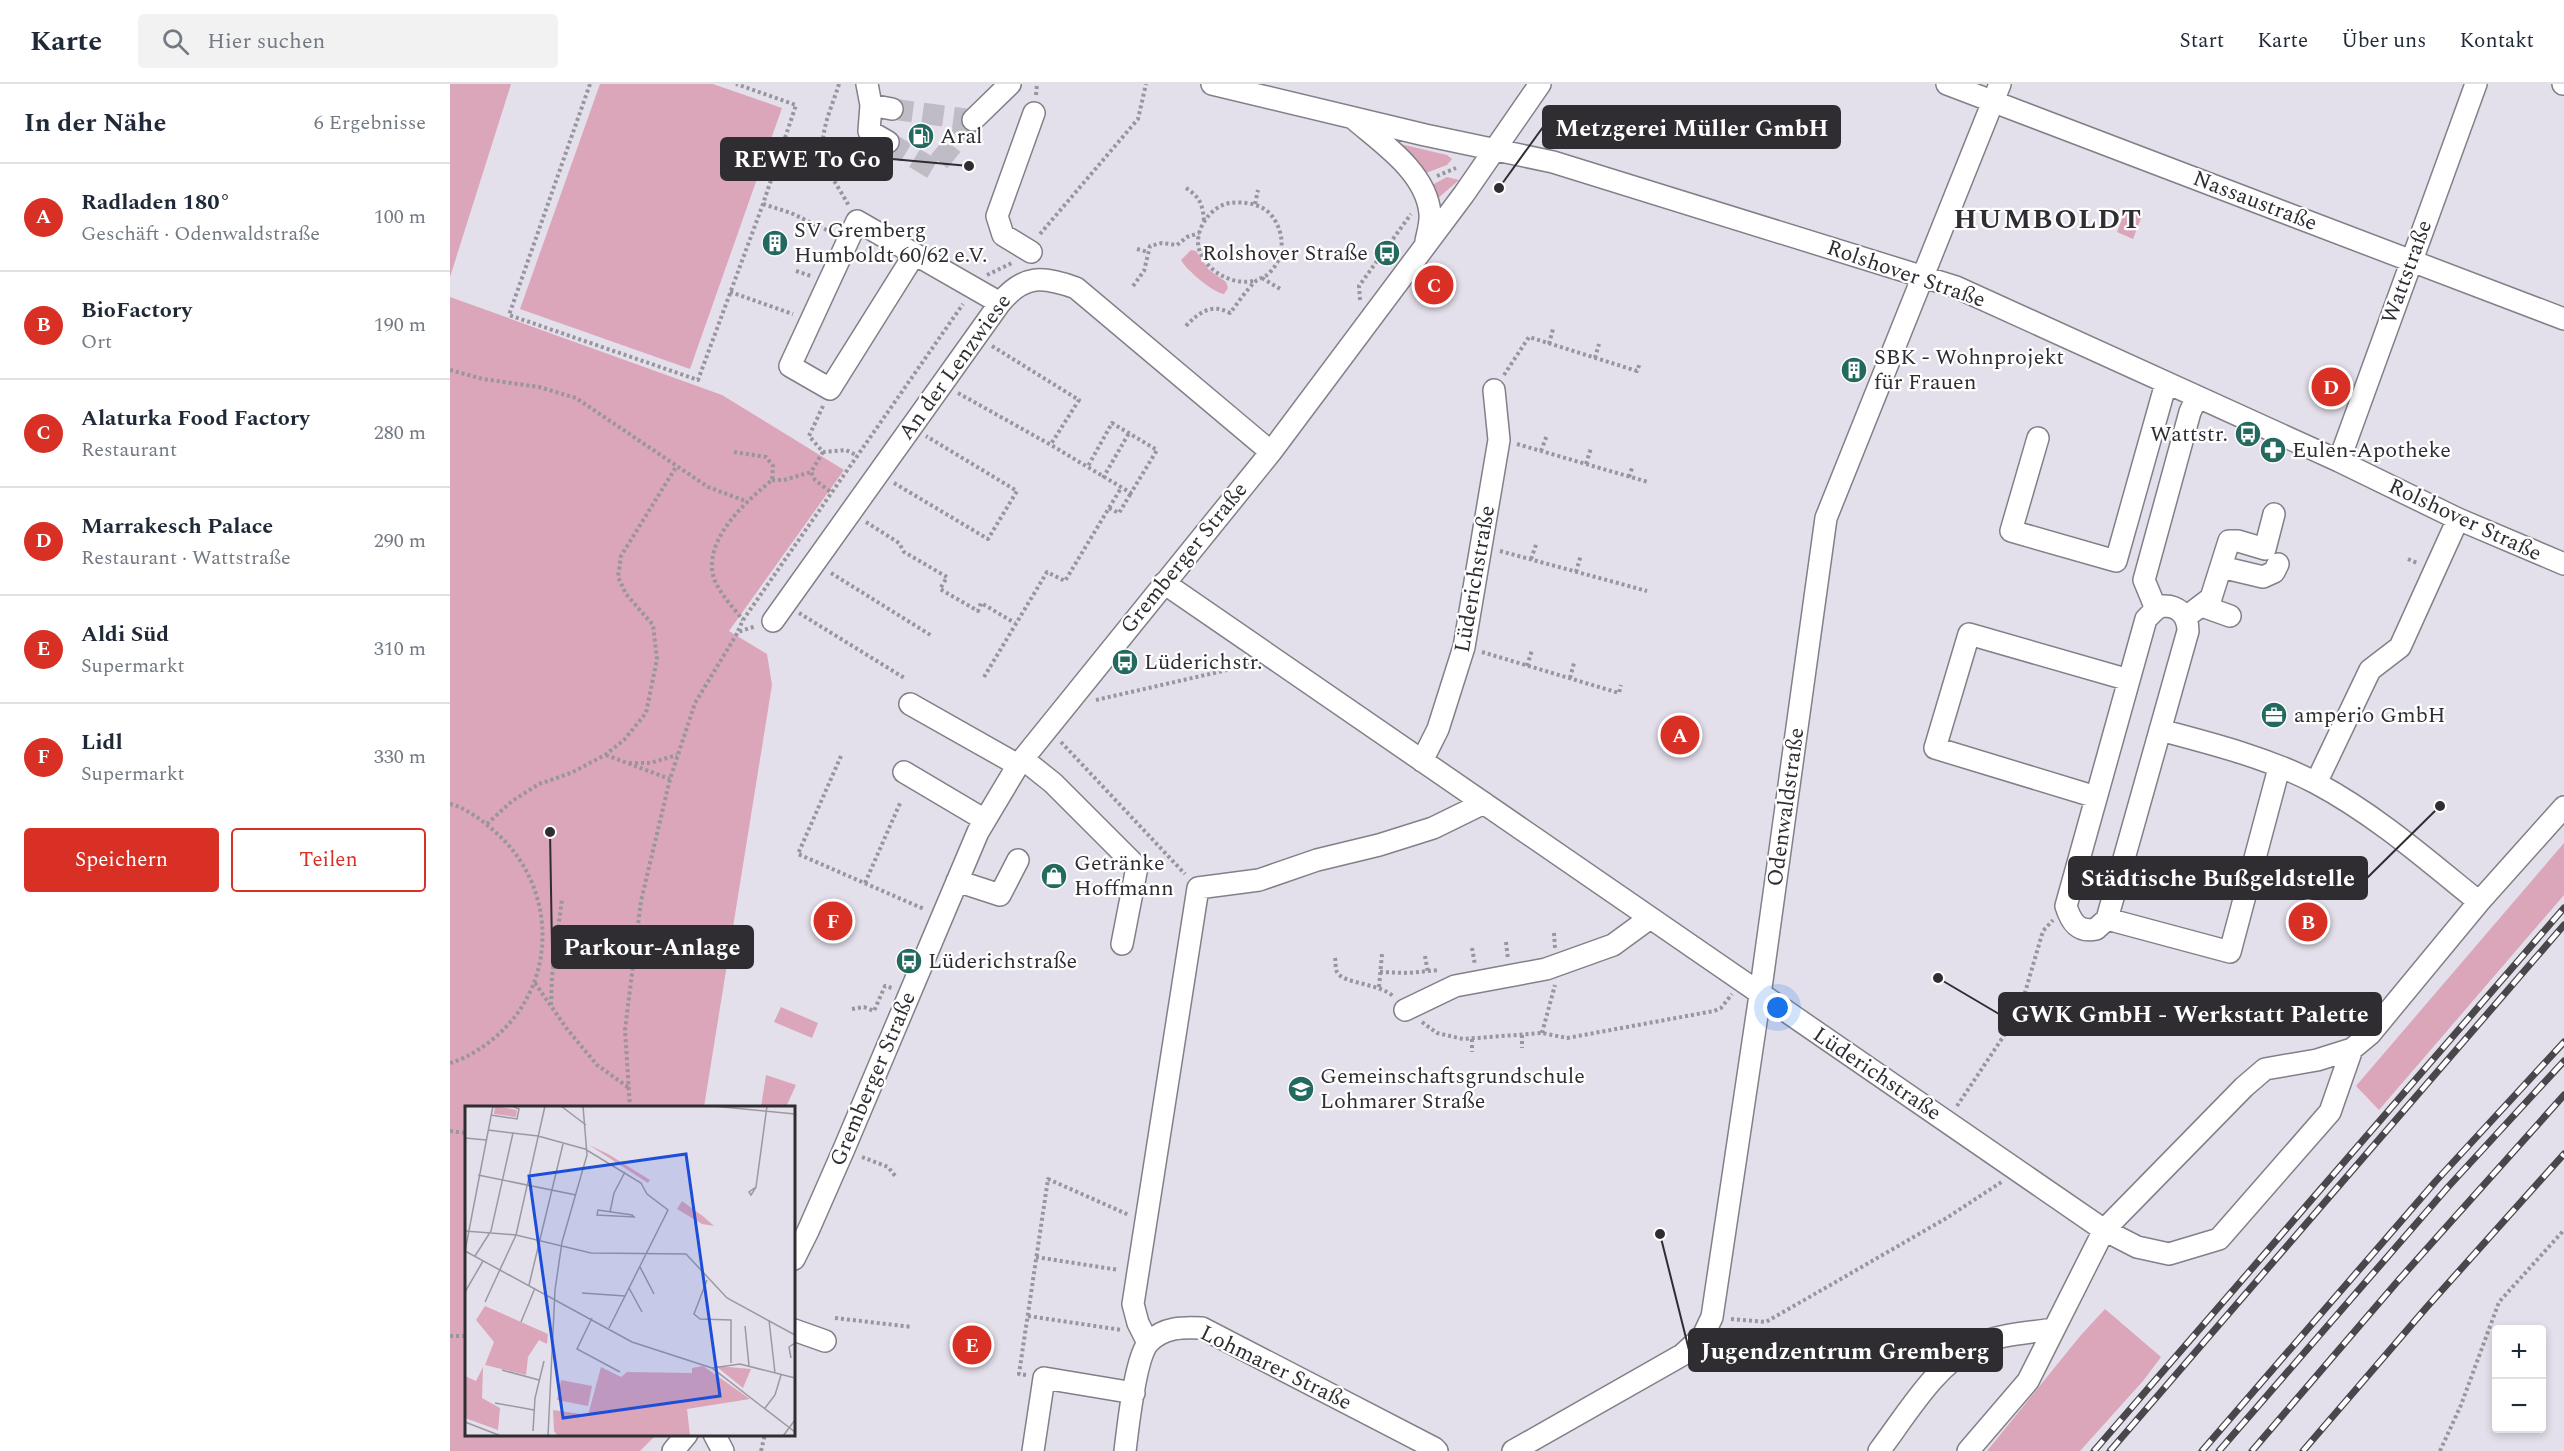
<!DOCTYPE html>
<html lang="de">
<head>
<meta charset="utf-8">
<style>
  body { margin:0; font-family:Spectral,serif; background:#f2f2f3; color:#1f2937 }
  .controls { position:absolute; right:18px; bottom:18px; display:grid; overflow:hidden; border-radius:6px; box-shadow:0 3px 9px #0003 }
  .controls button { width:54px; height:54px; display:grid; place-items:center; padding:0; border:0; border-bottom:2px solid #e0e1e3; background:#fff; color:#1f2937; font:30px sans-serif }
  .you { position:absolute; left:1328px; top:924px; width:21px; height:21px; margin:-15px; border:4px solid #fff; border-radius:50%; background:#1a73e8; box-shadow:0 0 0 9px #1a73e833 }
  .badge { display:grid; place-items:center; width:39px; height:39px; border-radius:50%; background:#d93025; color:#fff; font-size:20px; font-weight:700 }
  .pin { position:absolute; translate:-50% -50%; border:3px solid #fff; box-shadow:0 2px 6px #0006 }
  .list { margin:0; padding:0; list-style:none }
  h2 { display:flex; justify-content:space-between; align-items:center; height:78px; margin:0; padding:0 24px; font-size:26px }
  h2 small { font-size:20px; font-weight:400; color:#747a83 }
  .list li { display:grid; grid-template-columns:39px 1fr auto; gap:18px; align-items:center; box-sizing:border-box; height:108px; padding:0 24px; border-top:2px solid #e0e1e3 }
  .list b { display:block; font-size:22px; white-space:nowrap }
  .list p { margin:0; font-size:20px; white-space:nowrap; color:#747a83 }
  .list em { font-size:20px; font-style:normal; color:#747a83 }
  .actions { display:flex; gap:12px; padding:18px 24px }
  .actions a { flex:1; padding:14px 0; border:2px solid #d93025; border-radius:6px; text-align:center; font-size:21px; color:#d93025 }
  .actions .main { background:#d93025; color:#fff }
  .icon { flex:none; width:33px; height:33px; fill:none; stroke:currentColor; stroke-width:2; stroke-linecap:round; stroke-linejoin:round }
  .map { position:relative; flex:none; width:2114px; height:1367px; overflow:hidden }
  header { display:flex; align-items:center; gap:36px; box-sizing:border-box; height:84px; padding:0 30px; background:#fff; border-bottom:2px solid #e0e1e3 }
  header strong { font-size:28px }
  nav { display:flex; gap:33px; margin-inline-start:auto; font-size:21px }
  .search { width:420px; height:54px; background:#f2f2f3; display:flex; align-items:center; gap:15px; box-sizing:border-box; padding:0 21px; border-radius:6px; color:#747a83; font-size:22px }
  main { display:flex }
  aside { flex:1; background:#fff }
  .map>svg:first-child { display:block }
  .green { fill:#dba5ba }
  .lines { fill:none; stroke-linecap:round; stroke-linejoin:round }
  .minor-tunnel { stroke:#c0bcc6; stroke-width:21; stroke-dasharray:21 10; stroke-linecap:butt }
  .minor-casing { stroke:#837f88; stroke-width:24 }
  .path { stroke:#98959d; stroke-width:4; stroke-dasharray:3 3; stroke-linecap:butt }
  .minor { stroke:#fff; stroke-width:21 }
  .rail-casing { stroke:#49474c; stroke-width:7 }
  .rail { stroke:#fff; stroke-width:4.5; stroke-dasharray:14; stroke-linecap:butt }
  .labels { text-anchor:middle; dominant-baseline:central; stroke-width:4.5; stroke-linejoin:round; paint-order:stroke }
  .poi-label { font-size:22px; fill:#2f2d31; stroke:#fff; text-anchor:start }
  .street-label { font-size:22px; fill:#2f2d31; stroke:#fff }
  .district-label { font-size:28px; font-weight:bold; letter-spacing:1.5px; fill:#2f2d31; stroke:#fff }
  .inset-road { fill:none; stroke:#9c98a1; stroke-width:1.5 }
  .view { fill:#1d4ed8; fill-opacity:0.15; stroke:#1d4ed8; stroke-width:3 }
  .inset-edge { fill:none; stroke:#2f2d31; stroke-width:3 }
  .leader { fill:none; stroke:#2f2d31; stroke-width:2 }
  .callout-dot { fill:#2f2d31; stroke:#fff; stroke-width:2 }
  .callout { fill:#2f2d31; stroke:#2f2d31; stroke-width:2 }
  .callout-label { font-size:24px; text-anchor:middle; font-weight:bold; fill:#fff }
</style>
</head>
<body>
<header>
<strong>Karte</strong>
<div class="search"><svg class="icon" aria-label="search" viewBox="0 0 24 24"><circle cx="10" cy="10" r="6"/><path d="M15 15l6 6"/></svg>Hier suchen</div>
<nav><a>Start</a><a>Karte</a><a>Über uns</a><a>Kontakt</a></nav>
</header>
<main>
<aside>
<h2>In der Nähe<small>6 Ergebnisse</small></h2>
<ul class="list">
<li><span class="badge">A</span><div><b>Radladen 180°</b><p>Geschäft · Odenwaldstraße</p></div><em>100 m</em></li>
<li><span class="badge">B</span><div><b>BioFactory</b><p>Ort</p></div><em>190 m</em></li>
<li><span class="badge">C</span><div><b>Alaturka Food Factory</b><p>Restaurant</p></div><em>280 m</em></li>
<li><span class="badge">D</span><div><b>Marrakesch Palace</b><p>Restaurant · Wattstraße</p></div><em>290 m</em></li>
<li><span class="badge">E</span><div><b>Aldi Süd</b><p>Supermarkt</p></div><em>310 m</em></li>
<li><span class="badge">F</span><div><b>Lidl</b><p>Supermarkt</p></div><em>330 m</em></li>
</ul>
<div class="actions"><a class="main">Speichern</a><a>Teilen</a></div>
</aside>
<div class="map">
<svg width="2114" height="1367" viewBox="0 0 2114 1367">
  <rect width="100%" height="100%" fill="#e4e0eb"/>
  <path class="green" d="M 0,0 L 61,0 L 0,193 Z
    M 150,0 L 263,0 L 332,24 L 240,285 L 70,225 Z
    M 946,59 L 997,71 L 1002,75 L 997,81 L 973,90 Z
    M 997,93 L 1009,96 L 987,115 L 980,102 Z
    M 1676,124 L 1692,132 L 1683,155 L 1667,148 Z
    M 741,166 L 746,167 L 759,186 L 776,198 L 778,204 L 774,210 C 764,209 736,186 731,176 Z
    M 0,213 L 272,311 L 394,386 L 279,547 L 317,570 L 322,601 L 254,1023 L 16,1024 L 16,1350 L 206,1351 L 190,1367 L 0,1367 Z
    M 2114,759 L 2114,811 L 1929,1026 L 1906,1002 Z
    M 331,923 L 368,939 L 362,954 L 324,938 Z
    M 316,991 L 346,1001 L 336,1023 L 311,1023 Z
    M 1655,1225 L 1711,1273 L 1693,1297 L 1630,1367 L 1537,1367 L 1631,1251 Z"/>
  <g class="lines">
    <path class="minor-tunnel" d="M 442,25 L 523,36
      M 438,58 L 483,85 L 523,36"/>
    <defs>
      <path id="minor" d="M 417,0 L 421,21 L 442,25
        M 762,0 L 975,51 L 1103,78 L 1506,203 L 1889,377 L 2008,435 L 2114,480
        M 1497,0 L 2114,235
        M 2113,0 L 2114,0
        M 421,21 L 419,47 L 438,58
        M 904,35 C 932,59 976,88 980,129 C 981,138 978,148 976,157
        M 523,36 L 560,0
        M 581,168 L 553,151 L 547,132 L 584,29
        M 464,171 L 380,305 L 340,282 L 407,137 L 550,219
        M 1588,354 L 1561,447 L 1666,477 L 1716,299
        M 1889,377 L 2026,0
        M 1771,483 L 1813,493 L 1824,488 L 1828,480
        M 714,499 L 1654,1146 L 1687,1163 L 1719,1170 L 1769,1155 L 1880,1028 L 1902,965
        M 1712,522 C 1728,521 1738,531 1738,547 L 1657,835 L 1646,845 C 1628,849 1621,838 1616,822 L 1696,535 L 1706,525 Z
        M 1752,522 L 1780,532
        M 1706,525 L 1694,496 L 1740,328 L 1747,313
        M 1736,533 L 1761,514 L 1779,457 L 1788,457 L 1815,465 L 1824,430
        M 323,537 L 550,219 C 574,190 593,192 626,204 L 821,368
        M 460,620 L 568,681
        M 1710,646 C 1763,660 1818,674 1866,699 C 1926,731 1977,776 2029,818
        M 573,675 L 603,699 L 687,783 L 672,860
        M 972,677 L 988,645 L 1014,563 L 1049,356 L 1044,306
        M 454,688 L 535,736
        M 1866,699 L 1920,586 L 1950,563 L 2008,435
        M 1646,713 L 1485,664 L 1519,550 L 1679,596
        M 507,797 L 550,811 L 568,776
        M 1657,835 L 1780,868 L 1829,684
        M 955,926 L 1005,902 L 1096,885 L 1163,861 L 1200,834
        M 344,1175 L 358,1147 L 394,1065 L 528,748 L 568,681 L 821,368 L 1014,110 L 1090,0
        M 344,1246 L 375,1257
        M 698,1259 L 688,1239 L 683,1220 L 748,804 L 809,796 L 867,776 L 929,761 L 983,744 L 1034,719
        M 264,1350 L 273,1367
        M 223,1367 L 237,1350
        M 583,1367 L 594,1294 L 684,1309
        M 675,1367 C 678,1344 685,1273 699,1258 C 714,1243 733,1243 752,1244 L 984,1364 L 987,1367
        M 1063,1367 L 1232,1271 L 1253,1252 L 1262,1233 L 1310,911 L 1376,434 L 1550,0
        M 1429,1367 C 1455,1333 1485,1281 1524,1262 C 1548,1250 1578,1249 1604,1245
        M 1518,1367 L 1578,1297 L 1654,1146 L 1794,1003 L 1815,985 L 1867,976 L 1902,965 L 1920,950 L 2029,818 L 2114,723"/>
    </defs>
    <use href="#minor" class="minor-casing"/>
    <path class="path" d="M 140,0 L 59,231 L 248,296 L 313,120 L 346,21 L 286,0
      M 389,0 C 381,26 366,54 376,81 C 382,95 392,109 399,122
      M 586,11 L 587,0
      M 987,92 L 1006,84
      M 736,104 C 750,113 753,121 754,138
      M 313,120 L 341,129 L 381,148
      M 805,120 L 808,106
      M 590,150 L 688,35 L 696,0
      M 687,165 L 698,168
      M 346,187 L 361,192
      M 537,191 L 562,179
      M 812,194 L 832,206
      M 683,202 L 694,187 L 700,162 L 712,159 L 727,161 L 737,153 L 749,149
      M 280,208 L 343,230
      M 910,216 L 909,202 L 961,130
      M 736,242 C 749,228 762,219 780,229 C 788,219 796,206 806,197 C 810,194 815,193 818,190 C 836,174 835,149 822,132 C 813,120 794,117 780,119 C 760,122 742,148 750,168 C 758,189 786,203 807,196
      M 1099,260 L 1103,245
      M 542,262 L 629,316 L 601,360
      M 1145,274 L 1149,260
      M 0,286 L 33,295 L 89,303 L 126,314 L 258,403 L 298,418
      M 1054,291 L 1079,253 L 1187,287 L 1190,279
      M 508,309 L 601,361 L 681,409 L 707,366 L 662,339 L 637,384
      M 373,322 L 359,352 L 373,368 L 396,366 L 406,371
      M 1067,360 L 1198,398
      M 1091,367 L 1097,351
      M 284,368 L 316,373 L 323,382 L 322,396 C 298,416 260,449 262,484 C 262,502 282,522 293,536
      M 373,368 L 361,388 L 365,396 L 382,409
      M 1136,380 L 1141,364
      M 1179,393 L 1182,384
      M 653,394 L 679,349
      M 322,396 L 334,396 L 361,388
      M 444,399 L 538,455 L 567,407 L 476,352
      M 659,424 L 669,429 L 681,409
      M 416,438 L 449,459 L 454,468 L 497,493 L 490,505 L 528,527 L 531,519 L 565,539
      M 1050,467 L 1197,507
      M 1081,475 L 1087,458
      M 1958,475 L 1967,479
      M 1126,488 L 1131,471
      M 381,489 L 482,552
      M 349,529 L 456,595
      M 288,547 L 293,536 L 513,220
      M 1032,568 L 1169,609 L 1171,601
      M 1077,582 L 1082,566
      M 534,593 L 597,488 L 615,497 L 671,404
      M 1120,594 L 1124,579
      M 646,616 L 799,581
      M 611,658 L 735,790
      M 156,671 L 220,695
      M 391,672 L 348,770 L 474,825
      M 179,679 L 200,679 L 227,671
      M 0,720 C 14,723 32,736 43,746 C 105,798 110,892 51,948 C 37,961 18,974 0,979
      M 37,740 L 62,717 L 89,700 L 121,689 L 155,671 L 174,656 L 196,629 L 207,575 L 203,541 L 176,510 L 168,493 L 171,472 L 226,383
      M 415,799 L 451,717
      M 1104,849 L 1105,864
      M 1056,858 L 1058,875
      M 1022,864 L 1025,881
      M 975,872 L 978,889
      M 885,874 C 886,878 885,884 887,888 C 893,900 930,899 944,913
      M 930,888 L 958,889 L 989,886
      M 85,899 L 117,945 L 147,981 L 179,1004
      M 929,903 L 932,870
      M 101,921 L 102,892 L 112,815
      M 402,925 L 414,923 L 424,927 L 435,902 L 442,904
      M 972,938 L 987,949 L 1013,955 L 1092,949 L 1117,954 L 1264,927 L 1271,924 L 1282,910
      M 1092,949 L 1105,901
      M 1072,951 L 1072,964
      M 1022,955 L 1022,968
      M 1507,1022 L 1569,929 L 1593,847 L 1603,836
      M 180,1024 L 175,946 L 191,817 L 220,695 L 245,619 L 288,548 L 306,542
      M 0,1047 L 16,1049
      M 412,1073 L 438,1083 L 446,1093
      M 586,1173 L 669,1186
      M 578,1232 L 672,1246
      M 385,1234 L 462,1243
      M 1281,1235 L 1316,1238 L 1495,1135 L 1553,1097
      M 0,1252 L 16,1252
      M 576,1291 L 569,1290 L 598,1095 L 679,1131
      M 311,1367 L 315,1350
      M 1990,1367 L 2011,1321 L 2049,1218 L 2114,1146"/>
    <use href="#minor" class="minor"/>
    <defs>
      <path id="rail" d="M 1644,1367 L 2114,824
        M 1660,1367 L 2114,841
        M 1752,1367 L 1985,1098 L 2114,958
        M 1769,1367 L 1998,1103 L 2114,977
        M 1802,1367 L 1947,1198 L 2114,1011
        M 1853,1367 L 1976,1224 L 2114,1070"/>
    </defs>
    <use href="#rail" class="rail-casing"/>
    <use href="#rail" class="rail"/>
  </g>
  <defs>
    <symbol id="fuel-disc" viewBox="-11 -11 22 22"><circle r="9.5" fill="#23695e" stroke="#fff"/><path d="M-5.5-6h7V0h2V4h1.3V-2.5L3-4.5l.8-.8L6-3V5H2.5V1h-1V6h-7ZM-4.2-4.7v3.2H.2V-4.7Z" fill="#fff"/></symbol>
    <symbol id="building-disc" viewBox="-11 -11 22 22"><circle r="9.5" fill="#23695e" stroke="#fff"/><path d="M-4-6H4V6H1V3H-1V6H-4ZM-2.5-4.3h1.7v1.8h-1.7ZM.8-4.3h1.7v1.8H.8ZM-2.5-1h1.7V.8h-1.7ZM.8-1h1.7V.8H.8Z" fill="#fff"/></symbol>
    <symbol id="bus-disc" viewBox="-11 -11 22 22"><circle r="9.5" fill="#23695e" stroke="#fff"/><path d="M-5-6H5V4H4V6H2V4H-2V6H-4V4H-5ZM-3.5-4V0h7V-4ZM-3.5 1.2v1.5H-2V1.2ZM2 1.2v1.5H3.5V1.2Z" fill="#fff"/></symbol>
    <symbol id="pharmacy-disc" viewBox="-11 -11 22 22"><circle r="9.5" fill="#23695e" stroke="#fff"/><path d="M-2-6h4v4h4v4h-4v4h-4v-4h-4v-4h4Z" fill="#fff"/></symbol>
    <symbol id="office-disc" viewBox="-11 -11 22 22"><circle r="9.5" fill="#23695e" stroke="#fff"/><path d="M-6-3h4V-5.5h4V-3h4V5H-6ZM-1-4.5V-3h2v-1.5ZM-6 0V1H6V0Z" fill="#fff"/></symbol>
    <symbol id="shop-disc" viewBox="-11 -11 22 22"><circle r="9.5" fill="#23695e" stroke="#fff"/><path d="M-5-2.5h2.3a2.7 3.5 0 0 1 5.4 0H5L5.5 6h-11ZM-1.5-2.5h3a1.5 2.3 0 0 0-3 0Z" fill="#fff"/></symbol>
    <symbol id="school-disc" viewBox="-11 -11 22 22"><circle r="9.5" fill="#23695e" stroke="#fff"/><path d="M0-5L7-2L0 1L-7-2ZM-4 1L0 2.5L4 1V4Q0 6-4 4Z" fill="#fff"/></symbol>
  </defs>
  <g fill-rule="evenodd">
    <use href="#fuel-disc" x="456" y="37" width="30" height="30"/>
    <use href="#building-disc" x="310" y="144" width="30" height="30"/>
    <use href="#bus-disc" x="922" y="154" width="30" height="30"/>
    <use href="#building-disc" x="1389" y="271" width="30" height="30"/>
    <use href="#bus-disc" x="1783" y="335" width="30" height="30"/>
    <use href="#pharmacy-disc" x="1808" y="351" width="30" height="30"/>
    <use href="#bus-disc" x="660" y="563" width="30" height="30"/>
    <use href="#office-disc" x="1809" y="616" width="30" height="30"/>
    <use href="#shop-disc" x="589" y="777" width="30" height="30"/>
    <use href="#bus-disc" x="444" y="862" width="30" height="30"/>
    <use href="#school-disc" x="836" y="990" width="30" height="30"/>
  </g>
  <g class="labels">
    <g class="poi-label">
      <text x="490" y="52">Aral</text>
      <text x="344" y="146">SV Gremberg<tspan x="344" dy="25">Humboldt 60/62 e.V.</tspan></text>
      <text x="918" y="169" text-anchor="end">Rolshover Straße</text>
      <text x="1424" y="273">SBK - Wohnprojekt<tspan x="1424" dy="25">für Frauen</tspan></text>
      <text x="1778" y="350" text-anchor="end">Wattstr.</text>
      <text x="1842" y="366">Eulen-Apotheke</text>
      <text x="694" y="578">Lüderichstr.</text>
      <text x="1844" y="631">amperio GmbH</text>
      <text x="624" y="779">Getränke<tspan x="624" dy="25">Hoffmann</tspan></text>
      <text x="478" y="877">Lüderichstraße</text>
      <text x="870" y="992">Gemeinschaftsgrundschule<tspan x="870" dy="25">Lohmarer Straße</tspan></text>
    </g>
    <g class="street-label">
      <text transform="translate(1805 117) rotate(21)">Nassaustraße</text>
      <text transform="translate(1957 188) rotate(-70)">Wattstraße</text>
      <text transform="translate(1456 190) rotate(19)">Rolshover Straße</text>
      <text transform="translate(505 283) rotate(-54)">An der Lenzwiese</text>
      <text transform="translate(2015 436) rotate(25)">Rolshover Straße</text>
      <text transform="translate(734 474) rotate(-51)">Gremberger Straße</text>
      <text transform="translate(1025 495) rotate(-80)">Lüderichstraße</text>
      <text transform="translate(1336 723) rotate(-82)">Odenwaldstraße</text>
      <text transform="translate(1427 990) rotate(34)">Lüderichstraße</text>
      <text transform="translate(423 995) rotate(-67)">Gremberger Straße</text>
      <text transform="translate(826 1284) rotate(26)">Lohmarer Straße</text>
    </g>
    <g class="district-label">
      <text x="1598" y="135">HUMBOLDT</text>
    </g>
  </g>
  <g transform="translate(15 1022)">
    <rect width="330" height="330" fill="#e4e0eb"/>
    <path d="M 30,0 L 52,4 L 51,11 L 29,8 ZM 124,39 L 143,48 L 185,74 L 183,77 ZM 217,95 L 239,111 L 249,120 L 237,118 L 212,103 ZM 20,200 L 83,228 L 82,238 L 74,234 L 63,251 L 61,269 L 20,259 L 29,236 L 11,214 ZM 238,260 L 285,293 L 222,303 L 225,330 L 93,330 L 89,325 L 88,304 L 123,309 L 136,261 L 156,271 L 162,266 L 227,267 L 227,262 ZM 252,260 L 286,263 L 278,282 L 252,261 ZM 18,261 L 17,292 L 35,302 L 33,324 L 0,312 L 0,270 L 11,275 ZM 96,274 L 127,280 L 123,300 L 92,294 Z" fill="#dba5ba"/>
    <path class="inset-road" d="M 96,0 L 121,19M 248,0 L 330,8M 26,9 L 52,13 L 54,3 L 47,0M 23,24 L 73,30 L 120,43 L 176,77 L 182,88 L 203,104 L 144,222M 0,32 L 21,34M 13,69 L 111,89M 291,81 L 284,86 L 286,89 L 291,81 L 302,0M 133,104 L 167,109 L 169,111 L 132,109 ZM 145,106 L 149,87 L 160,66M 0,125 L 51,129 L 126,147 L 221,148 L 262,192 L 330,229M 0,145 L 167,236 L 247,262 L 330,326M 0,145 L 28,0M 10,150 L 26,125 L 48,27M 175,161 L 189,188M 242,174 L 229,208 L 235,213 L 266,214 L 266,257M 64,179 L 98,38M 164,182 L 177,206M 0,186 L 18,155M 117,187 L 160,190M 20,196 L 51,129 L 80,0M 127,212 L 112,243 L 155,266M 304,214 L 310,267M 56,216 L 70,182M 280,220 L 284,260M 326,252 L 324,241 L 330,237M 247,262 L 275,258 L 330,272M 37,264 L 74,274M 30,297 L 69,304M 300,302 L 310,289 L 316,269M 0,316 L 36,330M 68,325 L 70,292 L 79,255M 83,330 L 90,184 L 97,136 L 122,49 L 118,0M 318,330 L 330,314"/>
    <path class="view" d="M 221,48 L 255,290 L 98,312 L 64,70 Z"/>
    <rect width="330" height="330" class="inset-edge"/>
  </g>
  <path class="leader" d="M1049 104L1093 43M519 82L442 75M1990 722L1917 794M100 748L102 863M1488 894L1549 930M1210 1150L1239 1266"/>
  <g class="callout-dot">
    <circle cx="1049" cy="104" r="6"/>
    <circle cx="519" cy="82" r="6"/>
    <circle cx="1990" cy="722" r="6"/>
    <circle cx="100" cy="748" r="6"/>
    <circle cx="1488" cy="894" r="6"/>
    <circle cx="1210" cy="1150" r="6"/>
  </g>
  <g class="callout">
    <rect x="1093" y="22" width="297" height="42" rx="6"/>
    <rect x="271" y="54" width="171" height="42" rx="6"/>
    <rect x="1619" y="773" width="298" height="42" rx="6"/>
    <rect x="102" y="842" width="201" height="42" rx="6"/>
    <rect x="1549" y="909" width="382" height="42" rx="6"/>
    <rect x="1239" y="1245" width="313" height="42" rx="6"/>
  </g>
  <g class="callout-label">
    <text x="1242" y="52">Metzgerei Müller GmbH</text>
    <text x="357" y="83">REWE To Go</text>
    <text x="1768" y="802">Städtische Bußgeldstelle</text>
    <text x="202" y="871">Parkour-Anlage</text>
    <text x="1740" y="938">GWK GmbH - Werkstatt Palette</text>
    <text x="1395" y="1275">Jugendzentrum Gremberg</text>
  </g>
</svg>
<div class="controls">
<button>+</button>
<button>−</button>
</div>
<div class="you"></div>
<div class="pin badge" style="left:1230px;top:651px">A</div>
<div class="pin badge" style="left:1858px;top:838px">B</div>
<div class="pin badge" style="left:984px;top:201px">C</div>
<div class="pin badge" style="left:1881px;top:303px">D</div>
<div class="pin badge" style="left:522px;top:1261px">E</div>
<div class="pin badge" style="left:383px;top:837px">F</div>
</div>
</main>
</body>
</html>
